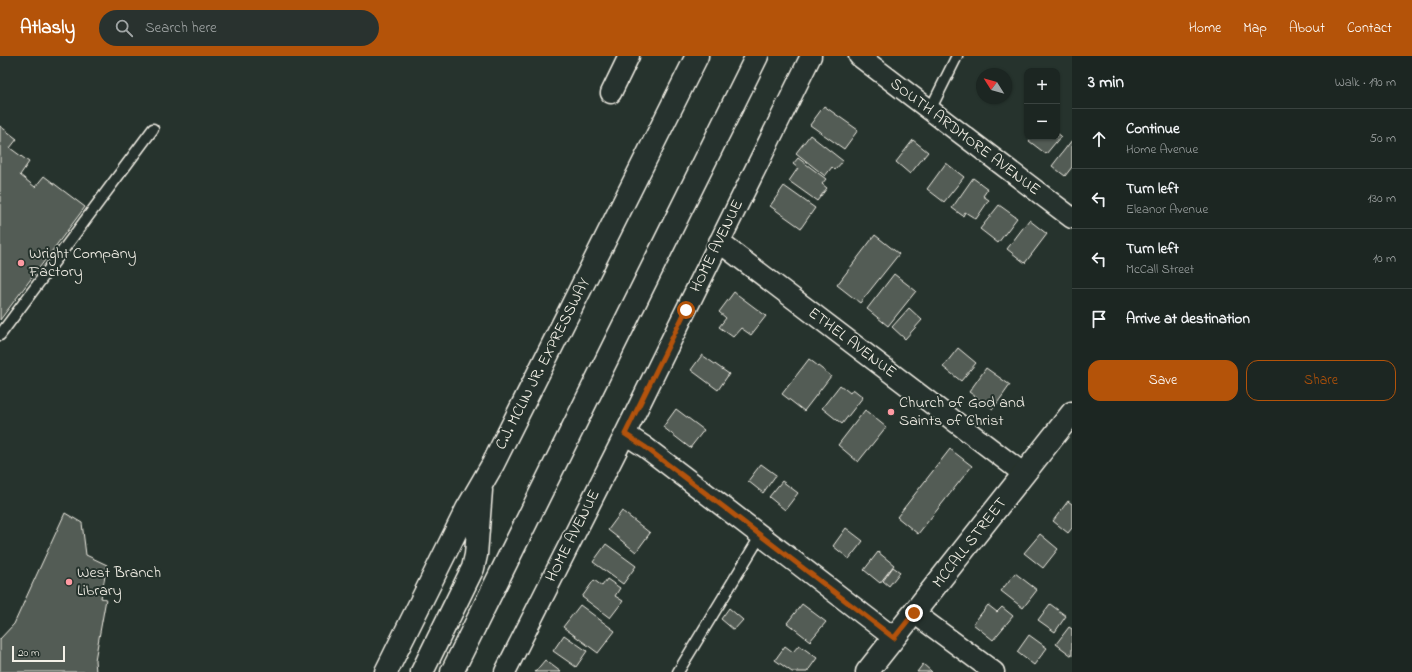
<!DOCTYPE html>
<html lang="en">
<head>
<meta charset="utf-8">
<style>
  body { margin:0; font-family:"Indie Flower",sans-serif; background:#29322f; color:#f1f3f6 }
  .controls { position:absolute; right:12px; top:12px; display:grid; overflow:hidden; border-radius:8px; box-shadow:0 1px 3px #0004 }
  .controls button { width:36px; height:36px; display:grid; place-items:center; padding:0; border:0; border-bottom:1px solid #3a4340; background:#1c2622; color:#f1f3f6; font:20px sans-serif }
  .compass { position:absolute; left:976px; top:12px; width:36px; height:36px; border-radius:50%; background:#1c2622; box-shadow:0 1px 3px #0004; rotate:307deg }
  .scale { position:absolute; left:12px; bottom:10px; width:53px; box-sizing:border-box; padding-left:4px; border:2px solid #f4f1e8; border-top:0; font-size:11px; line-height:14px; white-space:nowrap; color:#f4f1e8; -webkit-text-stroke:3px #26332d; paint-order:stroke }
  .stop { position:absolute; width:12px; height:12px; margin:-9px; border:3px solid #b45309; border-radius:50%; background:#fff }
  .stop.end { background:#b45309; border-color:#fff; box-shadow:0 1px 4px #0008 }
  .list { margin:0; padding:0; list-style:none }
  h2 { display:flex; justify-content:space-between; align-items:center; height:52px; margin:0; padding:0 16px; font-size:17px }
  h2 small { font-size:13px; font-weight:400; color:#a0a5a5 }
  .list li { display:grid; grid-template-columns:26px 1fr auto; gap:12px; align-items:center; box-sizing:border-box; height:60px; padding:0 16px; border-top:1px solid #3a4340 }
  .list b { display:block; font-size:15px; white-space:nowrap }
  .list p { margin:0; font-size:13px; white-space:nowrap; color:#a0a5a5 }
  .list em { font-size:13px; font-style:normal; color:#a0a5a5 }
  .actions { display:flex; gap:8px; padding:12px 16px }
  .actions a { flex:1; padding:9px 0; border:1px solid #b45309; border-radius:12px; text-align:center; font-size:14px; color:#b45309 }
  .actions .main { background:#b45309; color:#fff }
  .icon { flex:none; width:22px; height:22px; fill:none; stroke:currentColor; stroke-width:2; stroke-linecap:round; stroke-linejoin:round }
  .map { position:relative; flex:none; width:1072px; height:616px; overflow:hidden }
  header { display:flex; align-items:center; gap:24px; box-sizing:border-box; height:56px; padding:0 20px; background:#b45309; color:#fff }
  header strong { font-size:19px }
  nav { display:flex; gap:22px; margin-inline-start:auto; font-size:14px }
  .search { width:280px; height:36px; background:#29322f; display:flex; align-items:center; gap:10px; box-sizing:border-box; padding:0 14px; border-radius:22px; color:#a0a5a5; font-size:15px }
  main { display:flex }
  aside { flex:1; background:#1c2622 }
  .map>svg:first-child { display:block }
  .building { fill:#525c55; stroke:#f4f1e8 }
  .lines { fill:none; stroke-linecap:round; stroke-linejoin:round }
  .lane-casing { stroke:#f4f1e8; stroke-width:13 }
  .street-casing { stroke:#f4f1e8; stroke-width:23 }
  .secondary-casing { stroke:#f4f1e8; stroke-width:25 }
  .highway-casing { stroke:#f4f1e8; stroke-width:25 }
  .lane { stroke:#26332d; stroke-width:10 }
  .street { stroke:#26332d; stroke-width:20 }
  .secondary { stroke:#26332d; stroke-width:22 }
  .highway { stroke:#26332d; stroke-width:22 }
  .route { stroke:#b45309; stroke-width:5 }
  .poi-dot { fill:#ff9aa2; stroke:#26332d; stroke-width:1.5 }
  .labels { text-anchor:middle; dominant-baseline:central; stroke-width:4; stroke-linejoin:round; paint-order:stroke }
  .street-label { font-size:16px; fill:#f4f1e8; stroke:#26332d }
  .poi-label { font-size:16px; fill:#f4f1e8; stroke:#26332d; text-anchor:start }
</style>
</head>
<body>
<header>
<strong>Atlasly</strong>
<div class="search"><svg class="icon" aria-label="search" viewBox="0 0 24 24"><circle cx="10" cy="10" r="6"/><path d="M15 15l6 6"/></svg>Search here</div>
<nav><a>Home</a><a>Map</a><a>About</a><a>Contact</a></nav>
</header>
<main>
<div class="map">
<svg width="1072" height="616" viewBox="0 0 1072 616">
  <rect width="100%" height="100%" fill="#26332d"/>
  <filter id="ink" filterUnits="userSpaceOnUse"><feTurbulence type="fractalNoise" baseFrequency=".025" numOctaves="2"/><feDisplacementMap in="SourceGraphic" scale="8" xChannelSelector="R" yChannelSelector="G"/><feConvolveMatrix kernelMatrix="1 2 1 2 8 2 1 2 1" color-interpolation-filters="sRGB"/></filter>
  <g filter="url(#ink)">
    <path class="building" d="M 824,50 L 858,74 L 844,93 L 810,69 Z
      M 0,70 L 17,83 L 10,92 L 29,106 L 20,119 L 35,131 L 44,120 L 85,151 L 0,264 Z
      M 1057,77 L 1061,80 L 1046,98 L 1029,85 L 1032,81 L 1057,81 Z
      M 810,79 L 843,105 L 835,114 L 832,111 L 825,120 L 796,97 Z
      M 913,84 L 928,96 L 910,118 L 896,106 Z
      M 1072,84 L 1072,111 L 1065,120 L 1052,110 Z
      M 798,102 L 826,123 L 822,128 L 827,132 L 817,145 L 789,125 L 798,112 L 793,108 Z
      M 946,107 L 964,121 L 944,146 L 927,133 Z
      M 973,122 L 988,133 L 983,140 L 989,144 L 976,163 L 965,156 L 963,160 L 952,152 Z
      M 784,130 L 815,152 L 801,172 L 770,150 Z
      M 999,149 L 1017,162 L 998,187 L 980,173 Z
      M 1029,164 L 1047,178 L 1025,207 L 1007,193 Z
      M 875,179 L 899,198 L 860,247 L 837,229 Z
      M 894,218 L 916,235 L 888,270 L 867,253 Z
      M 734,236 L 766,260 L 751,279 L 741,272 L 733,281 L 719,271 L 726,262 L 719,256 Z
      M 909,252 L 922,264 L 905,283 L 892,271 Z
      M 958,292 L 976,307 L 961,325 L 943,311 Z
      M 702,299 L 729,318 L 718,334 L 691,314 Z
      M 809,303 L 831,320 L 804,355 L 782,338 Z
      M 986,312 L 1010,329 L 993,353 L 969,336 Z
      M 840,329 L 850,337 L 853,333 L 863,341 L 842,368 L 822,352 Z
      M 676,353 L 704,374 L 690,392 L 663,371 Z
      M 865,354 L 886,371 L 858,406 L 838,389 Z
      M 950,393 L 972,410 L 918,478 L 897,461 Z
      M 761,408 L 776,419 L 763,437 L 748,425 Z
      M 782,425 L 798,437 L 785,454 L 769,441 Z
      M 1068,445 L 1072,448 L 1072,472 L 1068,477 L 1053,465 Z
      M 622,455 L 650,477 L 636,496 L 608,474 Z
      M 65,457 L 82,467 L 86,499 L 107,509 L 101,542 L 106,543 L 95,604 L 96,616 L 0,616 L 0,583 L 14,568 Z
      M 846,472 L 863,485 L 849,503 L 833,490 Z
      M 1040,478 L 1058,493 L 1043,512 L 1024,497 Z
      M 606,488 L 636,510 L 623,528 L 593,506 Z
      M 878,496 L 894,509 L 880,527 L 864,514 Z
      M 893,511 L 900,516 L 889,530 L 883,525 Z
      M 1015,517 L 1037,534 L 1023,552 L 1001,535 Z
      M 607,523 L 620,532 L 615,540 L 623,545 L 610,562 L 582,541 L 594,524 L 602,530 Z
      M 802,548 L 826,566 L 810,585 L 787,567 Z
      M 1050,548 L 1066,560 L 1055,576 L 1038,564 Z
      M 580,549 L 615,575 L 598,597 L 563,571 Z
      M 988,549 L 997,556 L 1002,551 L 1013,560 L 993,584 L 973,568 Z
      M 729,552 L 743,564 L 734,574 L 721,563 Z
      M 1069,571 L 1072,573 L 1072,600 L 1056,588 Z
      M 564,579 L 587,595 L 576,611 L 553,595 Z
      M 1029,579 L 1047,592 L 1034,609 L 1017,596 Z
      M 799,589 L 817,602 L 807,616 L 792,616 L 775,604 L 785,590 L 793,596 Z
      M 545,604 L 561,616 L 535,616 Z
      M 923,608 L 932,616 L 917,616 Z"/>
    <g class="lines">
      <defs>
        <path id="lane" d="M 930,54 L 957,0
          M 0,279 L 153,73
          M 678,616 L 761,479"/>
        <path id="street" d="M 859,0 L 1072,162
          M 611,37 L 629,0
          M 719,186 L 1024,418
          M 625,378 L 645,391 L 729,455 L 894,582
          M 914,557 L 994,616
          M 505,616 L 625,378 L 811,0"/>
        <path id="secondary" d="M 867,616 L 1072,357"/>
        <path id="highway" d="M 386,616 L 467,453 L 493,408 L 697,0
          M 422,616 L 473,512 L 476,499 L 481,434
          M 452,616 L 757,0"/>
      </defs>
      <use href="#lane" class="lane-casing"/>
      <use href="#street" class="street-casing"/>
      <use href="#secondary" class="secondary-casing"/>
      <use href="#highway" class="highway-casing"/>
      <use href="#lane" class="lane"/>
      <use href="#street" class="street"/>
      <use href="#secondary" class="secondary"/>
      <use href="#highway" class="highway"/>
    </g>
  </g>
  <g class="lines" filter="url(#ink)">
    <path class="route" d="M 686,254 L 625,378 L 645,391 L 729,455 L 894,582 L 914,557"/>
  </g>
  <g class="poi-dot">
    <circle cx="21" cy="207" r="4"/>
    <circle cx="891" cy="356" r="4"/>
    <circle cx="69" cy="526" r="4"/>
  </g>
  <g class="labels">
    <g class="street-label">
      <text transform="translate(965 81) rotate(37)">SOUTH ARDMORE AVENUE</text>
      <text transform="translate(717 190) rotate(-64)">HOME AVENUE</text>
      <text transform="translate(852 287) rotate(37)">ETHEL AVENUE</text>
      <text transform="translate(543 308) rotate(-63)">C.J. MCLIN JR. EXPRESSWAY</text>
      <text transform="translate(573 480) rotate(-63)">HOME AVENUE</text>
      <text transform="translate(970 487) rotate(-52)">MCCALL STREET</text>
    </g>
    <g class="poi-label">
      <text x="29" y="198">Wright Company<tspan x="29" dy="18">Factory</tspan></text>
      <text x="899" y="347">Church of God and<tspan x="899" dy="18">Saints of Christ</tspan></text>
      <text x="77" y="517">West Branch<tspan x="77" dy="18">Library</tspan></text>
    </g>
  </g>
</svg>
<div class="controls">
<button>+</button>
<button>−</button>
</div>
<svg class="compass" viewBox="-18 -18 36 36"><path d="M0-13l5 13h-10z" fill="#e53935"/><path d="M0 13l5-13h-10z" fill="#a0a5a5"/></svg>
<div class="scale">20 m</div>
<div class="stop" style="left:686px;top:254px"></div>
<div class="stop end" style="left:914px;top:557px"></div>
</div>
<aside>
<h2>3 min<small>Walk · 190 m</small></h2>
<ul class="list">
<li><svg class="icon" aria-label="ahead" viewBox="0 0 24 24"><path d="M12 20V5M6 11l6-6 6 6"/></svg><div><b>Continue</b><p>Home Avenue</p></div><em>50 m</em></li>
<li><svg class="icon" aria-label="left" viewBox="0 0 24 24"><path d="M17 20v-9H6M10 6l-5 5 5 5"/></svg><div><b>Turn left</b><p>Eleanor Avenue</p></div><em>130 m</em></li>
<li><svg class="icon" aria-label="left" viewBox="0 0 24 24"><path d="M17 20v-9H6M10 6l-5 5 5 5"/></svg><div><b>Turn left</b><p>McCall Street</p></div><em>10 m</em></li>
<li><svg class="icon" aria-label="arrive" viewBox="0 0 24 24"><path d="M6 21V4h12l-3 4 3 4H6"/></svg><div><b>Arrive at destination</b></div></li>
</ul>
<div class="actions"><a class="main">Save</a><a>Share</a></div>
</aside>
</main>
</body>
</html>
